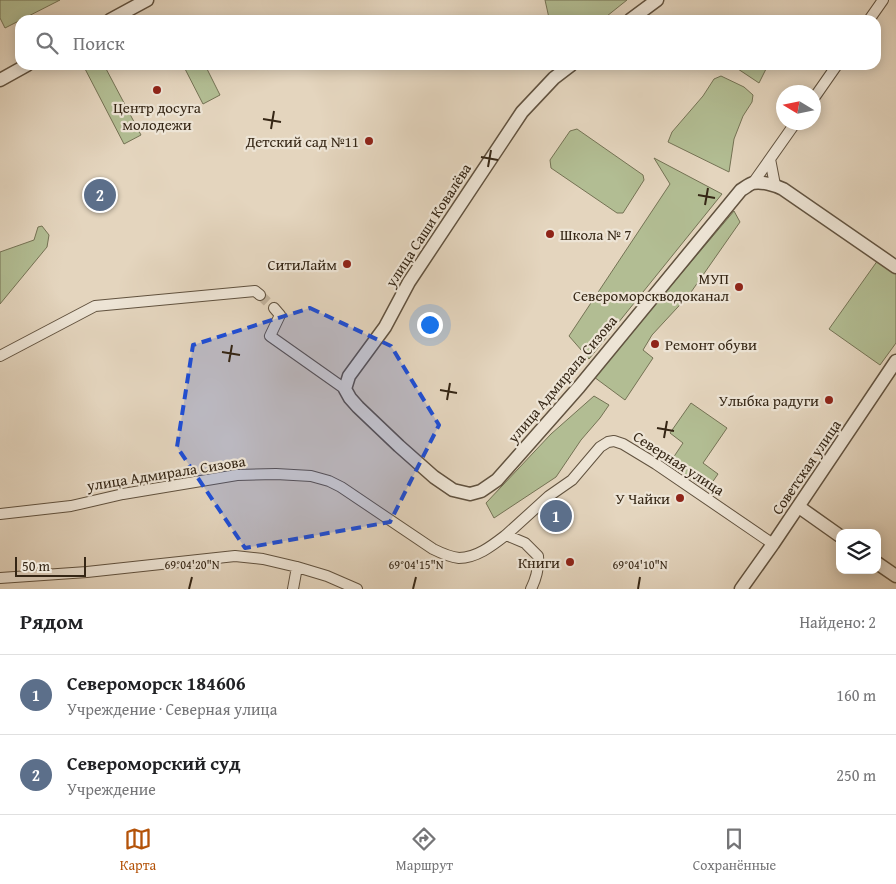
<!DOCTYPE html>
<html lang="ru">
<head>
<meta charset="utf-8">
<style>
  body { margin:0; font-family:"Gentium Book Plus",serif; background:#f2f2f2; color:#202124 }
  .controls { position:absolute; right:15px; bottom:15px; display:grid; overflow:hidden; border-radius:10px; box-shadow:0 2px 12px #0003 }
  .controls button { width:45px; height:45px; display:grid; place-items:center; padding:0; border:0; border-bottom:1px solid #e0e0e0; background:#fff; color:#202124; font:25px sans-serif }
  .compass { position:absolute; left:776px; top:85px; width:45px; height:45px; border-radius:50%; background:#fff; box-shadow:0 2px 12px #0003; rotate:280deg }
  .scale { position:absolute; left:15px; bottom:12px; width:71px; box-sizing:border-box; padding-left:5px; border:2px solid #352615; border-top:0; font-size:14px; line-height:18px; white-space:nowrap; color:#352615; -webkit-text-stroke:4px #ede4d5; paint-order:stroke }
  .you { position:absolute; left:429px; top:324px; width:18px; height:18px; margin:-12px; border:4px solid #fff; border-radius:50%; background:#1a73e8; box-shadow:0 0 0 8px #1a73e833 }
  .badge { display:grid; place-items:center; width:32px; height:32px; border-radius:50%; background:#b45309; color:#fff; font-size:16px; font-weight:700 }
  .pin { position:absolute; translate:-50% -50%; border:2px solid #fff; box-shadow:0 1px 5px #0006 }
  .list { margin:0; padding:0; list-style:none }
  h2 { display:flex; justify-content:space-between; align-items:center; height:65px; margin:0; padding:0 20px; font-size:21px }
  h2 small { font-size:16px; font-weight:400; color:#757577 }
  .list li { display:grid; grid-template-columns:32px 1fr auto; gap:15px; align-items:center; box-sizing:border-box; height:80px; padding:0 20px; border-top:1px solid #e0e0e0 }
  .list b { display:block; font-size:19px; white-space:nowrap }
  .list p { margin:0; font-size:16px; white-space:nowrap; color:#757577 }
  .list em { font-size:16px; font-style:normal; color:#757577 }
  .icon { flex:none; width:28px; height:28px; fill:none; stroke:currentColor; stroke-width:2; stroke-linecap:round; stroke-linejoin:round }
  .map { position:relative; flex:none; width:896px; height:589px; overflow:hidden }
  .search { position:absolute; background:#fff; box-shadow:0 2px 12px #0003; left:15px; right:15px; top:15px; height:55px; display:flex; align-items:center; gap:12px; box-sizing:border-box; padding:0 18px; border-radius:15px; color:#757577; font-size:19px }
  .sheet { height:225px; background:#fff }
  nav { display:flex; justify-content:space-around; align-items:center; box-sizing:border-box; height:70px; border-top:1px solid #e0e0e0; background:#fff; font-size:14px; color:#757577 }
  nav a { display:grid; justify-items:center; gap:2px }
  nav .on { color:#b45309 }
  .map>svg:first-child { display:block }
  .green { fill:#b2bd93; stroke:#747254 }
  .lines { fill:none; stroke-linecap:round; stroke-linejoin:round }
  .minor-tunnel { stroke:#c1b29c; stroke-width:10; stroke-dasharray:10 5; stroke-linecap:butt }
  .minor-casing { stroke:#61523f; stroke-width:12 }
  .tertiary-casing { stroke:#61523f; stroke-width:15 }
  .minor { stroke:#ede4d5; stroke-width:10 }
  .tertiary { stroke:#ede4d5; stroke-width:12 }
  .marked { fill:#1d4ed8; fill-opacity:0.2; stroke:#1d4ed8; stroke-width:4; stroke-dasharray:10 6; stroke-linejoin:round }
  .ticks { fill:none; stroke:#352615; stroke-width:2 }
  .poi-dot { fill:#8f2418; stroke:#ede4d5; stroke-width:2 }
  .labels { text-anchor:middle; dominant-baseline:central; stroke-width:4.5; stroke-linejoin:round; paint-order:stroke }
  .poi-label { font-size:15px; fill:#352615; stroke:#ede4d5; text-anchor:end }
  .street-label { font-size:15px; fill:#352615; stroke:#ede4d5 }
  .ticks-label { font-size:12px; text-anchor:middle; fill:#352615; stroke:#ede4d5; stroke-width:4.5; stroke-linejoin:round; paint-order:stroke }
</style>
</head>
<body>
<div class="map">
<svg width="896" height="589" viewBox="0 0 896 589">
  <rect width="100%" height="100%" fill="#e4d5be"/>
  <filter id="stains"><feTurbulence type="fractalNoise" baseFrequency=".004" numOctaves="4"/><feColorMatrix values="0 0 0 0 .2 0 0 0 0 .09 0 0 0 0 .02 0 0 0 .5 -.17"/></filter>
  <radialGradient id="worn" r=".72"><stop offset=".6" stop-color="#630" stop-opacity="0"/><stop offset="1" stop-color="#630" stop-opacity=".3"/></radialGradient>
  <path class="green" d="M 0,0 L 60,0 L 5,28 L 0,18 Z
    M 545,0 L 627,0 L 602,20 L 547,20 L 549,18 Z
    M 83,65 L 104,65 L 141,135 L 124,144 Z
    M 183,65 L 205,65 L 220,95 L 203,104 Z
    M 732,65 L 768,65 L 759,83 Z
    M 721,76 L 744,87 L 753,95 L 752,102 L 743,116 L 734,139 L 729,172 L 668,142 L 672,132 L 703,96 L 714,79 Z
    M 577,129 L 643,175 L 644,180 L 623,213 L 617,213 L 551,168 L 550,160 L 570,131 Z
    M 654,158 L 722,194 L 589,359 L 569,336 L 670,184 Z
    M 734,211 L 740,222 L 689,295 L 652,335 L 643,350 L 653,358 L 625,400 L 594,377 Z
    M 42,226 L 49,235 L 47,247 L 0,304 L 0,252 L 34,240 L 38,227 Z
    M 878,260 L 896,272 L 896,343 L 880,365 L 829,329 Z
    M 594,396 L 609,405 L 600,418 L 581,440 L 556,477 L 494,518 L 486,503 L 551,434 Z
    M 691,403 L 727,428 L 703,463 L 718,474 L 707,490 L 669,464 L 683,443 L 670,433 Z"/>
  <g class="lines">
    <path class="minor-tunnel" d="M 260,295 L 274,308"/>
    <defs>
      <path id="minor" d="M 869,20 L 883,0
        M 814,98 L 837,65
        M 770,159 L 775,185
        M 753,183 L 796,122
        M 274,308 L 280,315 L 270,336 L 345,389
        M 0,356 L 95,306 L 255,291 L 260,295
        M 0,514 L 71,506 L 123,494 L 237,475 L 276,474 L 311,476 L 329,481 L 341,487 L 433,549 C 441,553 450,557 459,558 C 477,558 493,545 506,535 L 525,543 L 538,556 C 539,568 536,579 531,589
        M 506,535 L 549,496 L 572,480 L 600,447 L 608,442 L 614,441 L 623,444 L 656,464 L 773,544
        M 0,578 L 87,572 L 235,556 L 263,559 L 297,567 L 327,576 L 357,589
        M 293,589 L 297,567"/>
      <path id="tertiary" d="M 110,20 L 147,0
        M 630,20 L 657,0
        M 571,65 L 554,78 L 522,112 L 409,282 L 385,327 L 349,376 L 345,389 L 350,398 L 358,407 L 399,446 L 434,477 L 453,490 L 470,494 L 481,491 L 497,480 L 579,387 L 741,190 C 745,188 749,184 753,183 C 761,181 775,185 783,189 L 896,267
        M 0,80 L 27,65
        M 799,507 L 840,536
        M 877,563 L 896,576
        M 741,589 L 773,544 L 896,361"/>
    </defs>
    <use href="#minor" class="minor-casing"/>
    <use href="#tertiary" class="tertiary-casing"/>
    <use href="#minor" class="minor"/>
    <use href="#tertiary" class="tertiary"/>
  </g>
  <path class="marked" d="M 310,308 L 391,346 L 439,425 L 390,522 L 245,548 L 177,447 L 193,345 Z"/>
  <path class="ticks" d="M 263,119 L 281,122M 271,129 L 274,111M 481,157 L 498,160M 488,167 L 491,150M 698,195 L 715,198M 705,205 L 708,188M 222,352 L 240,355M 229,362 L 232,345M 440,390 L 457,393M 447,400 L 450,383M 657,428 L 674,431M 664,438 L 667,421M 189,589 L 192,577M 413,589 L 416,577M 638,589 L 640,577"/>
  <g class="poi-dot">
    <circle cx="157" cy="90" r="5"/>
    <circle cx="369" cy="141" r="5"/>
    <circle cx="550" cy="234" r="5"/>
    <circle cx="347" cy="264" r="5"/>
    <circle cx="739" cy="287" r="5"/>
    <circle cx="655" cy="344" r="5"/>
    <circle cx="829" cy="400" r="5"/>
    <circle cx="680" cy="498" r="5"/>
    <circle cx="570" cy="562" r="5"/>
  </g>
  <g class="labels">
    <g class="poi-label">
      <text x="157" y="107" text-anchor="middle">Центр досуга<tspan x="157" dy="17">молодежи</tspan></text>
      <text x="359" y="141">Детский сад №11</text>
      <text x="560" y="234" text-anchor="start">Школа № 7</text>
      <text x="337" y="264">СитиЛайм</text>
      <text x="729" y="278">МУП<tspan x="729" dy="17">Североморскводоканал</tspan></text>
      <text x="665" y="344" text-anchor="start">Ремонт обуви</text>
      <text x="819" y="400">Улыбка радуги</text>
      <text x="670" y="498">У Чайки</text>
      <text x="560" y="562">Книги</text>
    </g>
    <g class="street-label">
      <text transform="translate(428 225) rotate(-57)">улица Саши Ковалёва</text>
      <text transform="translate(562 379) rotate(-50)">улица Адмирала Сизова</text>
      <text transform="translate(679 463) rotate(33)">Северная улица</text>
      <text transform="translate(806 467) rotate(-56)">Советская улица</text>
      <text transform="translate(166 473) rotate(-9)">улица Адмирала Сизова</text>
    </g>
  </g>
  <g class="ticks-label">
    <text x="192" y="569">69°04'20"N</text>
    <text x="416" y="569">69°04'15"N</text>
    <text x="640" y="569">69°04'10"N</text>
  </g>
  <rect width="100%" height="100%" filter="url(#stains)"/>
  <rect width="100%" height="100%" fill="url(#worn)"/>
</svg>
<div class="controls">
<button><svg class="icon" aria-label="layers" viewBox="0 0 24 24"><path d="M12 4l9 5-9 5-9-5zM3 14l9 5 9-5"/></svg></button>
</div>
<svg class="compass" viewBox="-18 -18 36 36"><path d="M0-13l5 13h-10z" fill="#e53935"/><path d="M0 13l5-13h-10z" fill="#757577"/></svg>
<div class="scale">50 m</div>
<div class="you"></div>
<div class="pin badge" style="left:556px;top:516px;background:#5c6f8a">1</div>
<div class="pin badge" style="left:100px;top:195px;background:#5c6f8a">2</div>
<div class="search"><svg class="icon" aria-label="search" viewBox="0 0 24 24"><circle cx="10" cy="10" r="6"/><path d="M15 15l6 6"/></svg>Поиск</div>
</div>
<section class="sheet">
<h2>Рядом<small>Найдено: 2</small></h2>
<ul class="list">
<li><span class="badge" style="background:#5c6f8a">1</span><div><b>Североморск 184606</b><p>Учреждение · Северная улица</p></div><em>160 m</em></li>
<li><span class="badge" style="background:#5c6f8a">2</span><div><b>Североморский суд</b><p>Учреждение</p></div><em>250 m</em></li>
</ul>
</section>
<nav>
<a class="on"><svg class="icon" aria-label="map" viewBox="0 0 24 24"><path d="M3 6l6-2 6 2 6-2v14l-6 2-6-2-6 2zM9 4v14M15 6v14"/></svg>Карта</a>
<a><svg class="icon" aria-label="directions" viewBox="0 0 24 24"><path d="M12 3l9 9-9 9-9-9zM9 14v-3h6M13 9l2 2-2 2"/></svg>Маршрут</a>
<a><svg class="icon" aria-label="saved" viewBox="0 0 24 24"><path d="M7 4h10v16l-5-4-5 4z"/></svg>Сохранённые</a>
</nav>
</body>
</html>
